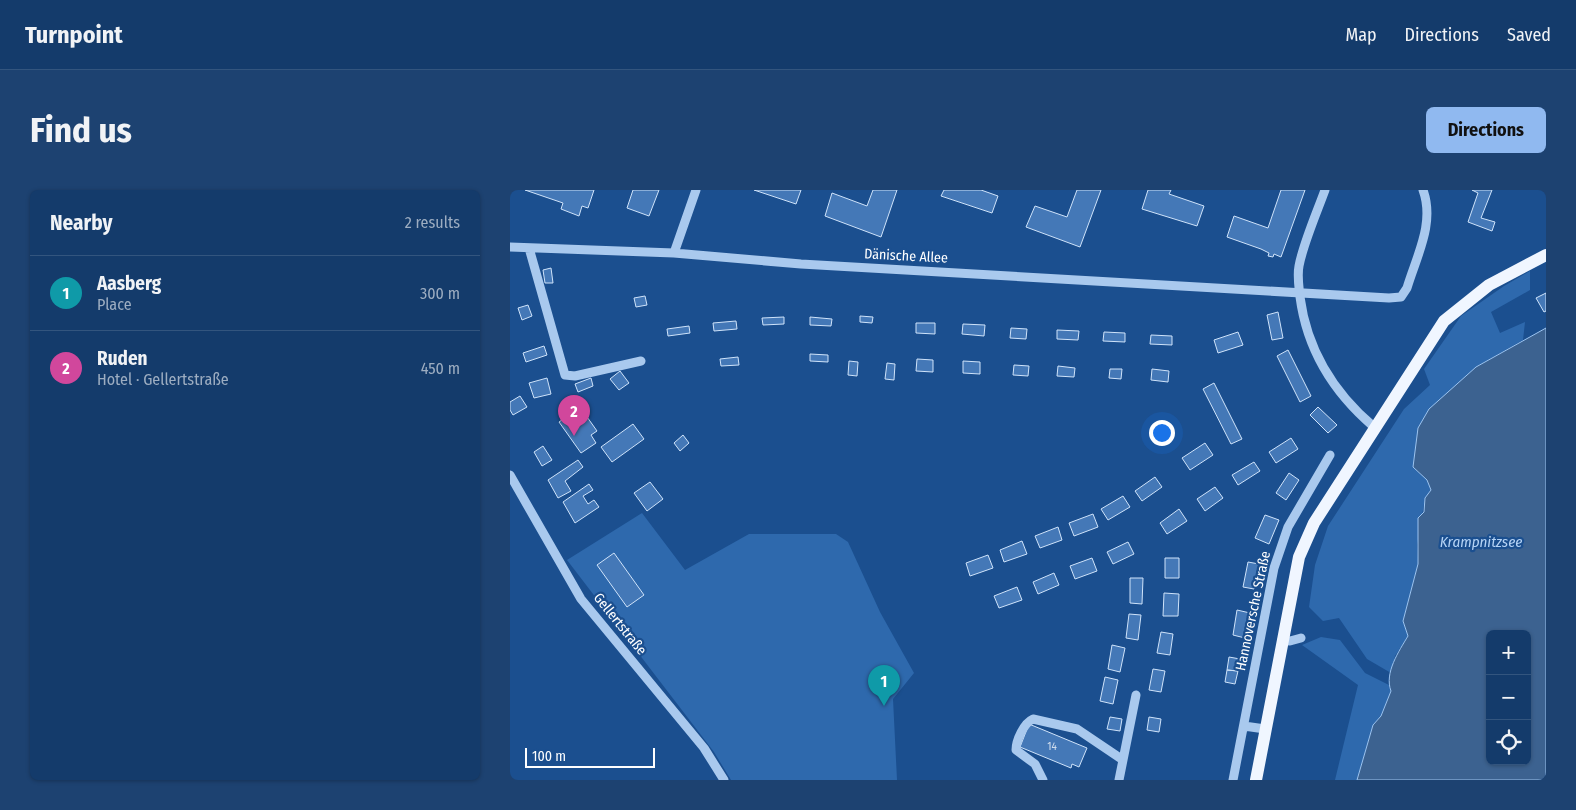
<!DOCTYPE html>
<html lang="en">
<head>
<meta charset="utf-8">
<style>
  body { margin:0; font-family:"Fira Sans Condensed",sans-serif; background:#1d4271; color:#f1f3f6 }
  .controls { position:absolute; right:15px; bottom:15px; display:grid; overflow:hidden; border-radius:8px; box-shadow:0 1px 4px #0004 }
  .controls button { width:45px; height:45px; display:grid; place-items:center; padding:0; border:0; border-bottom:1px solid #33557e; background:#143b6b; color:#f1f3f6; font:25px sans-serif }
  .scale { position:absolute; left:15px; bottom:12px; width:130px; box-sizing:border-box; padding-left:5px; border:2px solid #fff; border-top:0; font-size:14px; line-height:18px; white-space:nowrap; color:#fff; -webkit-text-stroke:4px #1b4f8f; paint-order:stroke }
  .you { position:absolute; left:651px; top:242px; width:18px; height:18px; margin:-12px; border:4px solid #fff; border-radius:50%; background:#1a73e8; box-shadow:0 0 0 8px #1a73e833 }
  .badge { display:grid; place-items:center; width:32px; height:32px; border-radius:50%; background:#90b9f0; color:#fff; font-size:16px; font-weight:700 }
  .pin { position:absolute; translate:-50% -41px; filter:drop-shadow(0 1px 2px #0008) }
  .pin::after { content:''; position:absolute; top:26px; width:18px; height:15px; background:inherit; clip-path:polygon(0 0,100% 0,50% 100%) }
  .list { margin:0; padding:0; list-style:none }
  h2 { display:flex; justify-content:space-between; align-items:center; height:65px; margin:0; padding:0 20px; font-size:21px }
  h2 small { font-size:16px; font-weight:400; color:#9dadc1 }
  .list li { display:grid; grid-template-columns:32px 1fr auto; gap:15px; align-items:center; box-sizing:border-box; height:75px; padding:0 20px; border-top:1px solid #33557e }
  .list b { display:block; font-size:19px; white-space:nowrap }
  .list p { margin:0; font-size:16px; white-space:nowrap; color:#9dadc1 }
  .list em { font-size:16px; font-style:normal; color:#9dadc1 }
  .icon { flex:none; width:28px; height:28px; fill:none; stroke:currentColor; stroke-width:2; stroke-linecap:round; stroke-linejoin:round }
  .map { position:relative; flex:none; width:1036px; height:590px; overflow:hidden; border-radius:8px }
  header { display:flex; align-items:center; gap:30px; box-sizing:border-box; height:70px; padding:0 25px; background:#143b6b; border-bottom:1px solid #33557e }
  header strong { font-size:24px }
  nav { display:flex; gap:28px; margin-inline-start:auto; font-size:18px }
  .intro { display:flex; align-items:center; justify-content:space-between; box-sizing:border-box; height:120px; padding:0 30px }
  h1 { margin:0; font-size:35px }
  .button { padding:12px 22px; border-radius:8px; background:#90b9f0; color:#111; font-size:18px; font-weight:700 }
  main { display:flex; gap:30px; padding:0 30px }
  aside { flex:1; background:#143b6b; border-radius:8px; box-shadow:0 1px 4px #0004 }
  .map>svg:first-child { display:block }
  .green { fill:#2e69ad }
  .water { fill:#3c6290; stroke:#9cc4f0; fill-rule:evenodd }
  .building { fill:#4478b7; stroke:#cfe3fa }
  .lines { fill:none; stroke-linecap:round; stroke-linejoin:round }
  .minor { stroke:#a9c9ee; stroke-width:9 }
  .major { stroke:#f0f6ff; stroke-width:12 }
  .labels { text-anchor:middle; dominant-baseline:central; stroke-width:4.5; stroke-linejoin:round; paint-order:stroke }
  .number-label { font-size:11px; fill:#d0dded }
  .street-label { font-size:14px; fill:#fff; stroke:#1b4f8f }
  .water-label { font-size:15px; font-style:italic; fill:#b5d3f5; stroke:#1b4f8f }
</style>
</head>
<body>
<header>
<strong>Turnpoint</strong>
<nav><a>Map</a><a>Directions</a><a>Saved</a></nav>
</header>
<div class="intro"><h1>Find us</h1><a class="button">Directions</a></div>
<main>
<aside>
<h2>Nearby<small>2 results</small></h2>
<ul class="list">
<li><span class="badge" style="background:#0f9aa8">1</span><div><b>Aasberg</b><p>Place</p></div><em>300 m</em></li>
<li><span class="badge" style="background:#d1479c">2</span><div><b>Ruden</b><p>Hotel · Gellertstraße</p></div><em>450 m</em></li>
</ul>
</aside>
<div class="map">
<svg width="1036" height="590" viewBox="0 0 1036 590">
  <rect width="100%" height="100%" fill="#1b4f8f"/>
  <path class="green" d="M 1020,81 L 1020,100 L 981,122 L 990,143 L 1015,132 L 1013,150 L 966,177 L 950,193 L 903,277 L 917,290 L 921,300 L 915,308 L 907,355 L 908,374 L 893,431 L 898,446 L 885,466 L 881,483 L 857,469 L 829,428 L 813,431 L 799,417 L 805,375 L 818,336 L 894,219 L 920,195 L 914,179 L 951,126 L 994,96 Z
    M 132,323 L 175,380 L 239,344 L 326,344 L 338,352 L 370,422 L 404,483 L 383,509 L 387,590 L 221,590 L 204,562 L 57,370 Z
    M 811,447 L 830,450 L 855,483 L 879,495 L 881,501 L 871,526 L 863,535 L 847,590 L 825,590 L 848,495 L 792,455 Z"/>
  <path class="water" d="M 1036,138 L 1036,590 L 847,590 L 863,535 L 871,526 L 881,501 C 874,483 889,461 898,446 L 893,431 L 908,374 L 908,328 L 914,322 L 915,308 L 921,300 L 917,290 L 903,277 L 908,238 L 919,219 L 966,177 ZM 980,444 L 1017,444 L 1017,571 L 980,571 Z"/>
  <path class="building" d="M 15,0 L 84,0 L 78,18 L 72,16 L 69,26 L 51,19 L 53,13 Z
    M 123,0 L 149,0 L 139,26 L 117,18 Z
    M 244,0 L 291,0 L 286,14 Z
    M 363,0 L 387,0 L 371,47 L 315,26 L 322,3 L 357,16 Z
    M 434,0 L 471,0 L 488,6 L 482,23 L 431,6 Z
    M 567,0 L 591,0 L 570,57 L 516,37 L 525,16 L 557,27 Z
    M 638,0 L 661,0 L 659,4 L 694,16 L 687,36 L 632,19 Z
    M 771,0 L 795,0 L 771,67 L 764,64 L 763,67 L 758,66 L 759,63 L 751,59 L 717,47 L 724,26 L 758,38 Z
    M 982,0 L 971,28 L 985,32 L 982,41 L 958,32 L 968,3 L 962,0 Z
    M 41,78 L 43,93 L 35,93 L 33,80 Z
    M 1036,103 L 1036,121 L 1034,122 L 1026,108 Z
    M 135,106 L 137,115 L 126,117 L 124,108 Z
    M 18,115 L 22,126 L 12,130 L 8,118 Z
    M 768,122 L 773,148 L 762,150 L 757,125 Z
    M 350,126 L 363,127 L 362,133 L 350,132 Z
    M 274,127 L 274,134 L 253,135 L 252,128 Z
    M 300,127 L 322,129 L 321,136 L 300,135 Z
    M 226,131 L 227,139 L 204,141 L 203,133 Z
    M 406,133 L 425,133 L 425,144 L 406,143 Z
    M 453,134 L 475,135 L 474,146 L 452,144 Z
    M 179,136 L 180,143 L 158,146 L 157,139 Z
    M 501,138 L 517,139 L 516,149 L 500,148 Z
    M 547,140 L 569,141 L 568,150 L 547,149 Z
    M 594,142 L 615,143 L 615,152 L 593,151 Z
    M 728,142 L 733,155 L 708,163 L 704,150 Z
    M 641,145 L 662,146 L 662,155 L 640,154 Z
    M 34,156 L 37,165 L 16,172 L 13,163 Z
    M 778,160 L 801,206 L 790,212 L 767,166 Z
    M 300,164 L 318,165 L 318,172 L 300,171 Z
    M 228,167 L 229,175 L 211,176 L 210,169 Z
    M 407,169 L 423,170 L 423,182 L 406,181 Z
    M 339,171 L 348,172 L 347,186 L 338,185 Z
    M 453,171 L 470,172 L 470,184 L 453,183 Z
    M 377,173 L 385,174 L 384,190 L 375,189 Z
    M 504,175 L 519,176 L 518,186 L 503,185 Z
    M 548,176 L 565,178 L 564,187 L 547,186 Z
    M 600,179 L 612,179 L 611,189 L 599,188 Z
    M 642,179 L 659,181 L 658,192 L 641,190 Z
    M 110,181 L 119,193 L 109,200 L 100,189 Z
    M 37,188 L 41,204 L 24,208 L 19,193 Z
    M 81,188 L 83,196 L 68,202 L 65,194 Z
    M 704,193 L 732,249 L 721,254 L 693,199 Z
    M 10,206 L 17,217 L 3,225 L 0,220 L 0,212 Z
    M 70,217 L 87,241 L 81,245 L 86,253 L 71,263 L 49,232 Z
    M 808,217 L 827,235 L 818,243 L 800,225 Z
    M 123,234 L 134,249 L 102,272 L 91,257 Z
    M 173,245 L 179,253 L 170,261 L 164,253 Z
    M 781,248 L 788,259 L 766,273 L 759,262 Z
    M 695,253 L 703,265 L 680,280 L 672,268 Z
    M 33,256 L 42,270 L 32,276 L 24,262 Z
    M 68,270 L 73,277 L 55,291 L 61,301 L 48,308 L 38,290 Z
    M 744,272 L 750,281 L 728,295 L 722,285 Z
    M 779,283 L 789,290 L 776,310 L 766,303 Z
    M 645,287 L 652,297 L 632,311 L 625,301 Z
    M 140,292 L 153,309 L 137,321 L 124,303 Z
    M 79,294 L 83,300 L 73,306 L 78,314 L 84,310 L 89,317 L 65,333 L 53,312 Z
    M 705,297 L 713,308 L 695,321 L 687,309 Z
    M 613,306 L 620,317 L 598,330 L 591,319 Z
    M 669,319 L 677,331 L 657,344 L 650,333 Z
    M 583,324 L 588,337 L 564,346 L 559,333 Z
    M 755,325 L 769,330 L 759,354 L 745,348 Z
    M 548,337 L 552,350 L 530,358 L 525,346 Z
    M 512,351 L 517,364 L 494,372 L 490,360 Z
    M 618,352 L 624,364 L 603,374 L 597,362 Z
    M 104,363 L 134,405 L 117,417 L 87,375 Z
    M 478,365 L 483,378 L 460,386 L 456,373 Z
    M 582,368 L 587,381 L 565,389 L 560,376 Z
    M 655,368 L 669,368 L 669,388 L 655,388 Z
    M 738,372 L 749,374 L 744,399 L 733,397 Z
    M 544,383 L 549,395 L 528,404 L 523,392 Z
    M 620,388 L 633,388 L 632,414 L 620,413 Z
    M 507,397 L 512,410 L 489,418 L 484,406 Z
    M 654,403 L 669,404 L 668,426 L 653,426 Z
    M 727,420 L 740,423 L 735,448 L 723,445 Z
    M 619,424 L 631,425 L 628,450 L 616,448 Z
    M 651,442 L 663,444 L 660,465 L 647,463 Z
    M 602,455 L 615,458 L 610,482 L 598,479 Z
    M 719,467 L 730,469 L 728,481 L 717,480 Z
    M 643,479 L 655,481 L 651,502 L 639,500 Z
    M 717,480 L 728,481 L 725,494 L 715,492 Z
    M 595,487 L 608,490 L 603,514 L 590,511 Z
    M 600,527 L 612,529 L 610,541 L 597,539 Z
    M 639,527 L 651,529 L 649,542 L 637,540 Z
    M 519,534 L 577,558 L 569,577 L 562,574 L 561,578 L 510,557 Z"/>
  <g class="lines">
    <path class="minor" d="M 815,0 C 807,22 793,54 789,76 C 787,86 789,97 790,107 C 797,160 824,203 864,237
      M 0,57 L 164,63 L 291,74 L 879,108 L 891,107 L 897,98 C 907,65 925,33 913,0
      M 19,58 L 55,185 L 65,186 L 131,171
      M 164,63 L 186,0
      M 0,285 L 71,409 L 194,558 L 214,590
      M 772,450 L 780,451 L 791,448
      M 734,536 L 755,539
      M 533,590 L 525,574 L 506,560 C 506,550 514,533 523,529 L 567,539 L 613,570
      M 609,590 L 626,505
      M 723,590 L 764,378 L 778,337 L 820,265"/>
    <path class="major" d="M 746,590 L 789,367 L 804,333 L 934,131 L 979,95 L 1036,65"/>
  </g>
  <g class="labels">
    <g class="number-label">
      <text x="542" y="556">14</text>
    </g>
    <g class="street-label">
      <text transform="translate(396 66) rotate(3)">Dänische Allee</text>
      <text transform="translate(743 421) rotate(-78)">Hannoversche Straße</text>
      <text transform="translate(110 434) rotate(51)">Gellertstraße</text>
    </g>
    <g class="water-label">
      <text x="971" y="352">Krampnitzsee</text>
    </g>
  </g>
</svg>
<div class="controls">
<button>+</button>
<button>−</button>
<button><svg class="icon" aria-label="locate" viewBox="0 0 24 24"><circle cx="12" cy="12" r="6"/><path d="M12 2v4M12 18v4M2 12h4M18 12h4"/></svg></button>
</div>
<div class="scale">100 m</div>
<div class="you"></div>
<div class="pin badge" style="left:374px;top:516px;background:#0f9aa8">1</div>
<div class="pin badge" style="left:64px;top:246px;background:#d1479c">2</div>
</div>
</main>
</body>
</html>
